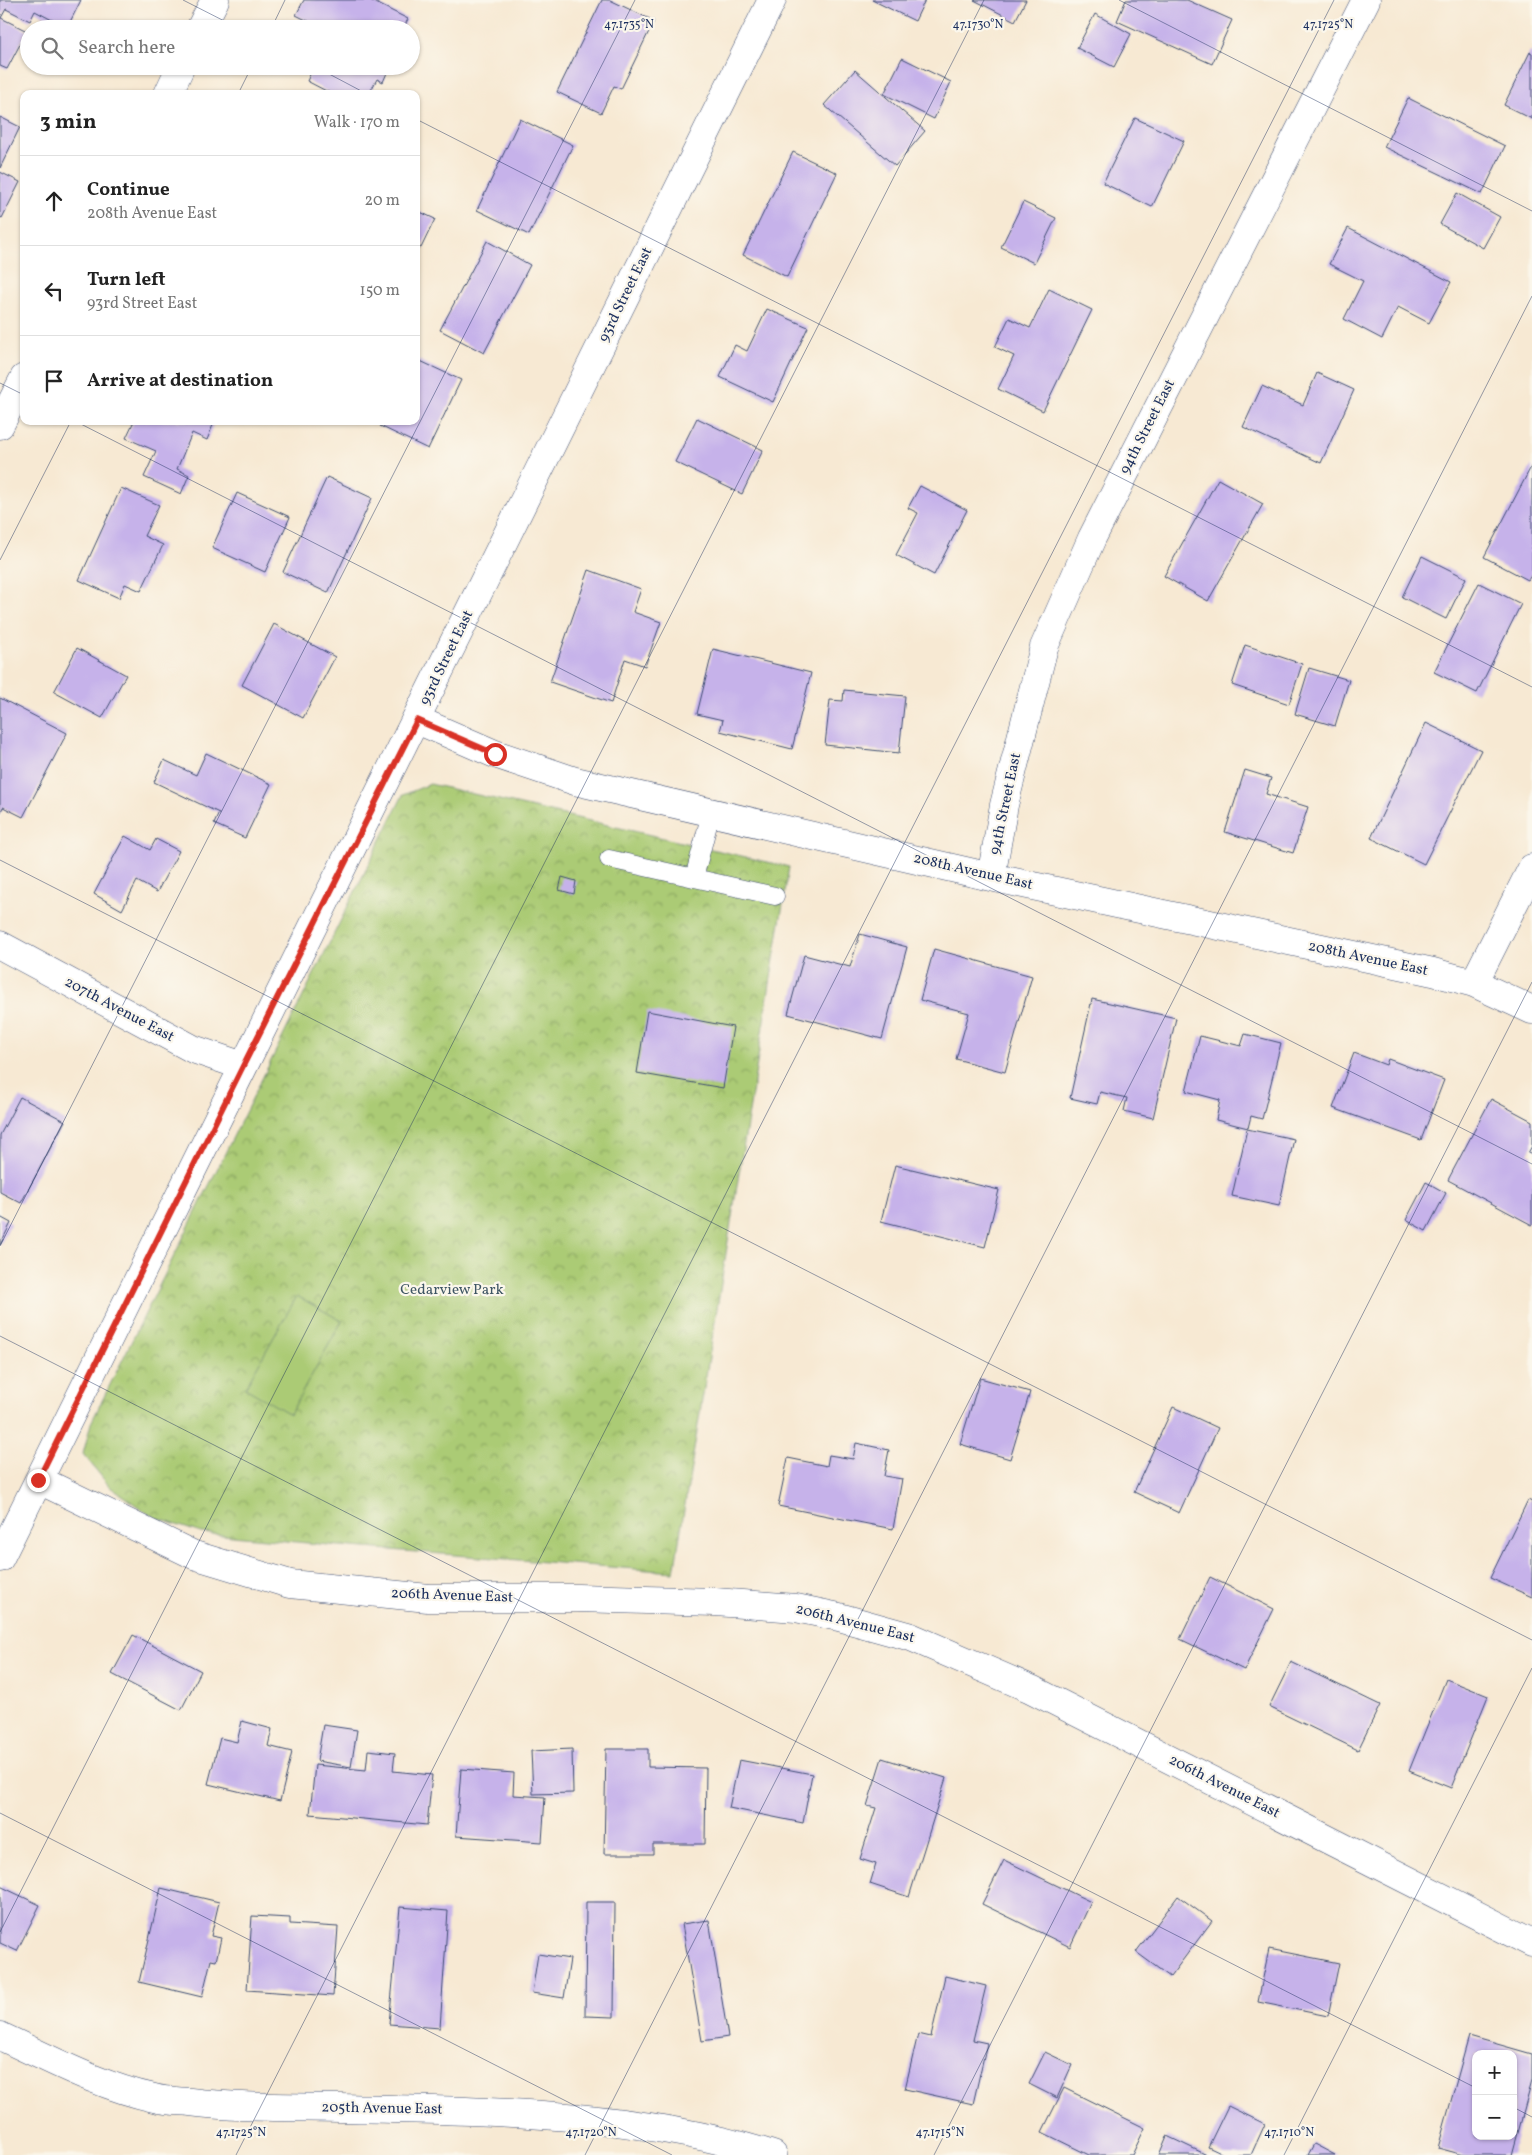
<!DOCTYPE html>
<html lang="en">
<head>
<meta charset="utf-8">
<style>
  body { margin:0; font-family:Vollkorn,serif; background:#f2f2f2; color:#222 }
  .controls { position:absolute; right:15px; bottom:15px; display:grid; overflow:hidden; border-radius:10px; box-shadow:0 1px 4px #0004 }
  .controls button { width:45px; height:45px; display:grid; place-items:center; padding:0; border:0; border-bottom:1px solid #e0e0e0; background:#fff; color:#222; font:25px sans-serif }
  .stop { position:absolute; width:15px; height:15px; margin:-11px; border:4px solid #d93025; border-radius:50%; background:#fff }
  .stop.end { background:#d93025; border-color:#fff; box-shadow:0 1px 5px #0008 }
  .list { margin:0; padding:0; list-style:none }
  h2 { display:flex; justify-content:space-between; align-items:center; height:65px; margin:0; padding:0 20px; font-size:21px }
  h2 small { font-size:16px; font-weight:400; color:#767676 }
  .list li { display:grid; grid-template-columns:32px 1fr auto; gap:15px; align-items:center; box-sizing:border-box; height:90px; padding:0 20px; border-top:1px solid #e0e0e0 }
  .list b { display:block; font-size:19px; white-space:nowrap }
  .list p { margin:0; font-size:16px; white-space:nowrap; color:#767676 }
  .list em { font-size:16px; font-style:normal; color:#767676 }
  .icon { flex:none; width:28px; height:28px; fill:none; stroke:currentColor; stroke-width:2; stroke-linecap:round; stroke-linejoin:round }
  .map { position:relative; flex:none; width:1532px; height:2155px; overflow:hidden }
  .search { position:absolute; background:#fff; box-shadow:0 1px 4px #0004; left:20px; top:20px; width:400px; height:55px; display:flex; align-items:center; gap:12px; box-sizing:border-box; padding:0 18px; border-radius:28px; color:#767676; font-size:19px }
  .panel { position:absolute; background:#fff; box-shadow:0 1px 4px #0004; left:20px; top:90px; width:400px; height:335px; border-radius:10px }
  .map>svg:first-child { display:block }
  .park { fill:url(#park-crowns); stroke:#637d69 }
  .pitch { fill:#abcb74; stroke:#637d69 }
  .building { fill:#c6b2ea; fill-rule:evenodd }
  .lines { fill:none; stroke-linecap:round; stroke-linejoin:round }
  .service-casing { stroke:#3c4b70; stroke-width:19 }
  .minor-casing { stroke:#3c4b70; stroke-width:29 }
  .service { stroke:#fff; stroke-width:18 }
  .minor { stroke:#fff; stroke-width:28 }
  .route { stroke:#d93025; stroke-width:6 }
  .ticks { fill:none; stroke:#1b2f5e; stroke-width:1; stroke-opacity:0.45 }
  .labels { text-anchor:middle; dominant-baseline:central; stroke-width:4.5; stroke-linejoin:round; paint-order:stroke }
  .street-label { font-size:15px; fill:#1b2f5e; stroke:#fbf7ec }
  .park-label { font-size:15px; fill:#3f5664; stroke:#fbf7ec }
  .ticks-label { font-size:12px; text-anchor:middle; fill:#1b2f5e; stroke:#fbf7ec; stroke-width:4.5; stroke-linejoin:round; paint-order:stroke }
</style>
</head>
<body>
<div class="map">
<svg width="1532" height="2155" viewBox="0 0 1532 2155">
  <defs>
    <pattern id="park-crowns" width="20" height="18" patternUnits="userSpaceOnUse" patternTransform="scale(1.25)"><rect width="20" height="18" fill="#abcb74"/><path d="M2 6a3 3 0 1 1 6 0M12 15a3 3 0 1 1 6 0" fill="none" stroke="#8aa562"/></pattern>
  </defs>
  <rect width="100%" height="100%" fill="#fbf7ec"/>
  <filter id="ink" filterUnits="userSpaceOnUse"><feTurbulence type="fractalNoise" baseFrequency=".02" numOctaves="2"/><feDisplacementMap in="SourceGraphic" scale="10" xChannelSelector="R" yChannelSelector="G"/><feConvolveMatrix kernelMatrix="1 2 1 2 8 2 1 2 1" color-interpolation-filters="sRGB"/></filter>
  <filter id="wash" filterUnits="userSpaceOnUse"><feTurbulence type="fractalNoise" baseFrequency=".0096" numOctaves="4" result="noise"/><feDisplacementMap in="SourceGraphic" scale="20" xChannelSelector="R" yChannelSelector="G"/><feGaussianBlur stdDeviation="1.12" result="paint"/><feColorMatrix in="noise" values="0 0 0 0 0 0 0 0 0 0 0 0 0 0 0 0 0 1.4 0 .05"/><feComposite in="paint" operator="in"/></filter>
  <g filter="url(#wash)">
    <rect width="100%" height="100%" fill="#f7e9d3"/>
    <path class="park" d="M 430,784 L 789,867 L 674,1572 L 339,1546 L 201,1533 L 153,1517 L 110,1487 L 83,1454 L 91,1423 L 403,795 Z"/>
    <path class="pitch" d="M 297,1296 L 342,1321 L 290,1414 L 245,1388 Z"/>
    <g id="blocks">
      <path class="building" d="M 0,0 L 81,0 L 67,28 L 35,11 L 30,21 L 6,9 L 1,18 L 27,31 L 7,69 L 0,66 Z
        M 304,0 L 370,0 L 408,19 L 403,29 L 324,29 L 296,15 Z
        M 602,0 L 610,0 L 654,21 L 621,89 L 614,86 L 601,113 L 557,92 Z
        M 872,0 L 925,0 L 915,21 Z
        M 974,0 L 1026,0 L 1015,21 Z
        M 1126,0 L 1187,0 L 1232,20 L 1212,64 L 1117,21 Z
        M 1095,14 L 1131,34 L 1114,67 L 1077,48 Z
        M 1530,52 L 1532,53 L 1532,119 L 1504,105 Z
        M 902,58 L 951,82 L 934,119 L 884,94 Z
        M 314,66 L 390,66 L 383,82 L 377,79 L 369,94 L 332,94 L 307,81 Z
        M 855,70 L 925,131 L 895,166 L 824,105 Z
        M 1408,98 L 1505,146 L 1482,194 L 1384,147 Z
        M 0,117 L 20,127 L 0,168 Z
        M 1135,118 L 1184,141 L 1152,207 L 1103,183 Z
        M 520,119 L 573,145 L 529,235 L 477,210 Z
        M 793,152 L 837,173 L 787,277 L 743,255 Z
        M 0,172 L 20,182 L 2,218 L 0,217 Z
        M 1457,193 L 1500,217 L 1483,248 L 1440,224 Z
        M 1023,202 L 1056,218 L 1034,263 L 1001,247 Z
        M 416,210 L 435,219 L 421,248 L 416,245 Z
        M 1348,228 L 1451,282 L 1429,323 L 1398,307 L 1382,339 L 1344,319 L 1363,281 L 1329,264 Z
        M 487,241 L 530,265 L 484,353 L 440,330 Z
        M 1049,289 L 1092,310 L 1043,411 L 998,389 L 1014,356 L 995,347 L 1009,318 L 1030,328 Z
        M 767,309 L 808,327 L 773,402 L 720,377 L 735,345 L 747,351 Z
        M 416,359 L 461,380 L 428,449 L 380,426 L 382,421 L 416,421 Z
        M 1317,373 L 1354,390 L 1321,463 L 1243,427 L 1262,386 L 1303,405 Z
        M 697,418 L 763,450 L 742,494 L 675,462 Z
        M 134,421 L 204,421 L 213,425 L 207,440 L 192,433 L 177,469 L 189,475 L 181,494 L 144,477 L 156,451 L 126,438 Z
        M 1532,465 L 1532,574 L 1528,580 L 1484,557 Z
        M 327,477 L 372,498 L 328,593 L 283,572 Z
        M 1218,479 L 1263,504 L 1208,601 L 1164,576 Z
        M 920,486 L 967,510 L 934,575 L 896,555 L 918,513 L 908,508 Z
        M 121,488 L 159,505 L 144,536 L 163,545 L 141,591 L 125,584 L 119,598 L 79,580 Z
        M 237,493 L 290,517 L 265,572 L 212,548 Z
        M 1422,556 L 1466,578 L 1446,619 L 1402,597 Z
        M 589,570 L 641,589 L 633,612 L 661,622 L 645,666 L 625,659 L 611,703 L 550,682 Z
        M 1479,583 L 1521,604 L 1477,693 L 1434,672 Z
        M 274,624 L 335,657 L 303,718 L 242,685 Z
        M 1245,645 L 1302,664 L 1289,704 L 1232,685 Z
        M 77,648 L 126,675 L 102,718 L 54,692 Z
        M 713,649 L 811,673 L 792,749 L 720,731 L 723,720 L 697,714 Z
        M 1309,668 L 1349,680 L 1335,726 L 1295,714 Z
        M 844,690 L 905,696 L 899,753 L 825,745 L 830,700 L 843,701 Z
        M 0,698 L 67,733 L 23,817 L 3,807 L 0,814 Z
        M 1426,723 L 1481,750 L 1424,864 L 1371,838 Z
        M 206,753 L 271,784 L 245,838 L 214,824 L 219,813 L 154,782 L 164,760 L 196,775 Z
        M 1245,770 L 1271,778 L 1266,794 L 1308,807 L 1293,853 L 1225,832 Z
        M 125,836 L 150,850 L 156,839 L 179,851 L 157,892 L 137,881 L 122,910 L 94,894 Z
        M 562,877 L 576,881 L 574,894 L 559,890 Z
        M 860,934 L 907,947 L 882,1039 L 788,1014 L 804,955 L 850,967 Z
        M 934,949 L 1032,976 L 1005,1072 L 956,1059 L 969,1013 L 920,1000 Z
        M 1092,999 L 1176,1018 L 1153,1118 L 1124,1111 L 1127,1098 L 1100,1092 L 1097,1104 L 1070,1098 Z
        M 647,1011 L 733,1027 L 723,1088 L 637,1073 Z
        M 1245,1034 L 1281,1043 L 1262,1119 L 1251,1116 L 1248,1128 L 1216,1120 L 1220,1100 L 1186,1091 L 1200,1036 L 1241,1046 Z
        M 1354,1053 L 1386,1065 L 1388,1059 L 1444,1080 L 1421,1140 L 1333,1108 Z
        M 20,1097 L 65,1121 L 21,1203 L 0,1192 L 0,1135 Z
        M 1491,1099 L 1532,1121 L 1532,1146 L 1528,1153 L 1532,1155 L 1532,1225 L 1448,1180 Z
        M 1247,1129 L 1294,1139 L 1279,1206 L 1232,1196 Z
        M 895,1165 L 999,1190 L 985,1247 L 881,1221 Z
        M 1426,1182 L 1446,1193 L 1426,1231 L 1406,1220 Z
        M 0,1217 L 11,1223 L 0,1245 Z
        M 980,1378 L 1030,1392 L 1010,1459 L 960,1444 Z
        M 1173,1407 L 1218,1428 L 1179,1513 L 1134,1492 Z
        M 856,1443 L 889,1450 L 884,1476 L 902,1479 L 893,1529 L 778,1506 L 788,1458 L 827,1466 L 829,1455 L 853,1459 Z
        M 1528,1500 L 1532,1502 L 1532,1597 L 1490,1578 Z
        M 1210,1577 L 1274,1609 L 1244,1670 L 1180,1639 Z
        M 133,1635 L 201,1671 L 181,1710 L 112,1674 Z
        M 1291,1662 L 1380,1705 L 1358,1750 L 1269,1707 Z
        M 1446,1679 L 1488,1696 L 1451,1788 L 1409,1771 Z
        M 242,1721 L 272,1729 L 268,1746 L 292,1752 L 280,1801 L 208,1784 L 220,1738 L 237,1742 Z
        M 323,1725 L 357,1730 L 351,1767 L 317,1761 Z
        M 572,1749 L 573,1793 L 533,1794 L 531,1751 Z
        M 606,1749 L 648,1749 L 648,1767 L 706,1768 L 705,1844 L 653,1844 L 653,1854 L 604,1854 Z
        M 368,1750 L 395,1753 L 393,1771 L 432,1775 L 427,1825 L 310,1814 L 315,1765 L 366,1770 Z
        M 882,1758 L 946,1778 L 909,1897 L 870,1884 L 876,1864 L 860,1859 L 876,1808 L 867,1806 Z
        M 739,1760 L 812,1774 L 803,1823 L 729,1808 Z
        M 461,1769 L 514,1773 L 513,1795 L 545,1797 L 542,1842 L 456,1836 Z
        M 1004,1860 L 1091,1902 L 1070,1947 L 982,1904 Z
        M 0,1886 L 40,1905 L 17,1951 L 0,1943 Z
        M 161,1888 L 219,1902 L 211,1936 L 221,1938 L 216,1961 L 211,1960 L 202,1997 L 139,1982 Z
        M 1178,1896 L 1212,1921 L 1170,1977 L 1136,1952 Z
        M 586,1902 L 615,1902 L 614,2017 L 585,2016 Z
        M 400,1907 L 448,1911 L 440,2028 L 389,2024 Z
        M 252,1916 L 290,1918 L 290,1924 L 338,1927 L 333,1996 L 247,1990 Z
        M 709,1920 L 728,2037 L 702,2041 L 682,1924 Z
        M 1269,1949 L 1339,1963 L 1328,2016 L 1258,2002 Z
        M 538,1954 L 570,1959 L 564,1998 L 532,1993 Z
        M 945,1976 L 986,1986 L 973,2040 L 987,2043 L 973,2104 L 905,2089 L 918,2034 L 931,2037 Z
        M 1469,2036 L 1532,2054 L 1532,2081 L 1512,2155 L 1464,2155 L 1438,2148 ZM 1476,2054 L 1513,2054 L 1513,2136 L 1476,2136 Z
        M 1045,2052 L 1072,2065 L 1057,2098 L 1029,2084 Z
        M 1064,2088 L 1145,2128 L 1132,2155 L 1089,2155 L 1042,2132 Z
        M 1228,2106 L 1265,2124 L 1251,2155 L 1225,2155 L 1208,2147 Z
        M 1167,2136 L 1207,2155 L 1159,2155 Z
        M 1314,2144 L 1335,2155 L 1308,2155 Z"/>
    </g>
  </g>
  <g filter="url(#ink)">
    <use href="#blocks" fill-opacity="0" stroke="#3c4b70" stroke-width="1"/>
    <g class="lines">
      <defs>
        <path id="service" d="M 609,859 L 775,896
          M 694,878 L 711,813"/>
        <path id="minor" d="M 200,29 L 215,0
          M 168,94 L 181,66
          M 0,425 L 24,378
          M 417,720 L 495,754 L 575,781 L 991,877 L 1433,972 L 1474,983 L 1532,1010
          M 991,877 L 1004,805 L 1044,647 L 1092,538 L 1366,0
          M 0,945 L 193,1049 L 243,1066
          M 1474,983 L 1532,868
          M 39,1480 L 194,1555 L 290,1584 L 428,1598 L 578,1598 L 715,1602 L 796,1608 L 839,1617 L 911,1637 L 1031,1689 L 1532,1943
          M 0,1558 L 772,0
          M 0,2036 C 50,2059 99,2086 154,2098 C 165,2101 178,2101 190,2102 C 239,2108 290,2107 340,2108 C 486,2111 633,2111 773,2155"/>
      </defs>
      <use href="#service" class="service-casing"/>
      <use href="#minor" class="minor-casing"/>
      <use href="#service" class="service"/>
      <use href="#minor" class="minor"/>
    </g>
  </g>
  <g class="lines" filter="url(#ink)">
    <path class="route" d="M 38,1480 L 243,1066 L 417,720 L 495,754"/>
  </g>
  <path class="ticks" d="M 183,0 L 240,29M 1119,0 L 1532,211M 271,29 L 285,0M 314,66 L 367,94M 238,94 L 252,66M 416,119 L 1532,687M 0,383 L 24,395M 75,421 L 1532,1164M 0,560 L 71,421M 0,860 L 1532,1640M 0,1246 L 635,0M 0,1336 L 1476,2088M 0,1813 L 672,2155M 0,1932 L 984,0M 1513,2107 L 1532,2117M 236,2155 L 1334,0M 585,2155 L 1532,296M 934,2155 L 1532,982M 1284,2155 L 1532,1668"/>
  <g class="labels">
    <g class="street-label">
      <text transform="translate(626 295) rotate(-64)">93rd Street East</text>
      <text transform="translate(1148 427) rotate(-63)">94th Street East</text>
      <text transform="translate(447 658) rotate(-64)">93rd Street East</text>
      <text transform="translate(1006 804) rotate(-78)">94th Street East</text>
      <text transform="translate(973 872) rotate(13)">208th Avenue East</text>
      <text transform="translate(1368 959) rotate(12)">208th Avenue East</text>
      <text transform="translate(119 1010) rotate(28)">207th Avenue East</text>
      <text transform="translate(452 1596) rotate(2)">206th Avenue East</text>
      <text transform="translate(855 1624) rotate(14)">206th Avenue East</text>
      <text transform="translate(1224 1787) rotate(27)">206th Avenue East</text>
      <text transform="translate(382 2109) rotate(1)">205th Avenue East</text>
    </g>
    <g class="park-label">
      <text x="452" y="1290">Cedarview Park</text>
    </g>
  </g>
  <g class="ticks-label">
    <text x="629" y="28">47.1735°N</text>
    <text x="978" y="28">47.1730°N</text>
    <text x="1328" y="28">47.1725°N</text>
    <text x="241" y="2136">47.1725°N</text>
    <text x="591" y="2136">47.1720°N</text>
    <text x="940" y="2136">47.1715°N</text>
    <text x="1289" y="2136">47.1710°N</text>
  </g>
</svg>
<div class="controls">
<button>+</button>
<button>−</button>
</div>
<div class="stop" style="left:495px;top:754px"></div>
<div class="stop end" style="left:38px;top:1480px"></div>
<div class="search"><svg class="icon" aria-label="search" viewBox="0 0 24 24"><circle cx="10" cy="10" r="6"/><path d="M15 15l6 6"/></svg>Search here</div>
<section class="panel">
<h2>3 min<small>Walk · 170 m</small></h2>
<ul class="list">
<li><svg class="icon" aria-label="ahead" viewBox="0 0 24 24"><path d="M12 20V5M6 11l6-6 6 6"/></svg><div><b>Continue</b><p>208th Avenue East</p></div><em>20 m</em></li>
<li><svg class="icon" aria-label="left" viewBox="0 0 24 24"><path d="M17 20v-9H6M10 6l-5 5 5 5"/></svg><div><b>Turn left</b><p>93rd Street East</p></div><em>150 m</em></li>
<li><svg class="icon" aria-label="arrive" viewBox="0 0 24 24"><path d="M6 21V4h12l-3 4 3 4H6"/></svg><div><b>Arrive at destination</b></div></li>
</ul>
</section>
</div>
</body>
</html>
